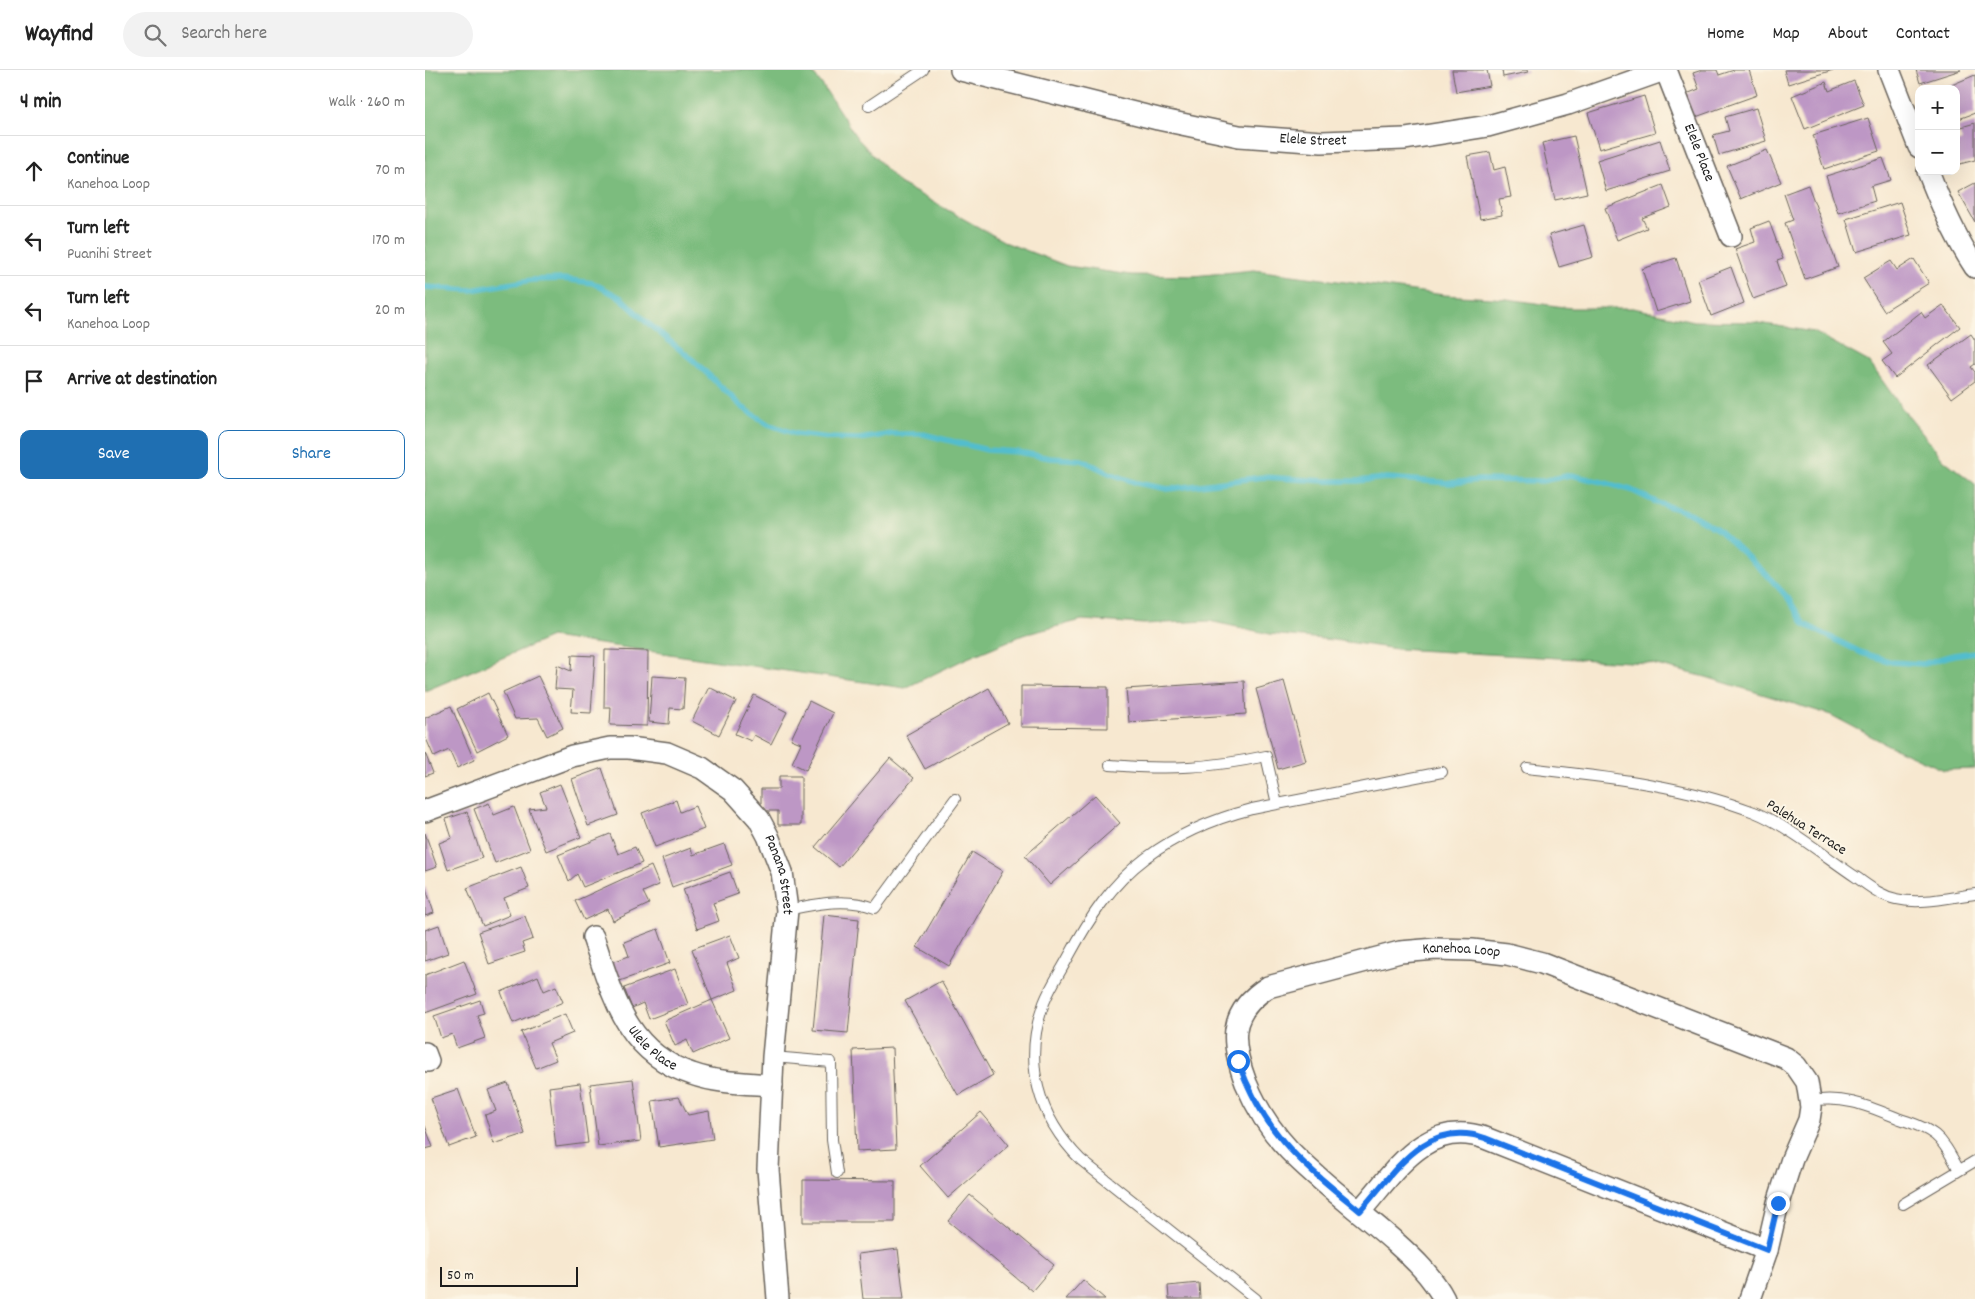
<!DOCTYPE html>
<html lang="en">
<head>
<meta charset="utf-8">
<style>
  body { margin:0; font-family:Dekko,sans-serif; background:#f2f2f2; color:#222 }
  .controls { position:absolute; right:15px; top:15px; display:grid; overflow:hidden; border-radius:10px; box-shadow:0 5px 20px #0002 }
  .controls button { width:45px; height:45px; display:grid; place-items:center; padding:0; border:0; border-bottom:1px solid #e0e0e0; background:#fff; color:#222; font:25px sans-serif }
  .scale { position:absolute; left:15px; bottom:12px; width:138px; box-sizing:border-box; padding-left:5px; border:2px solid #1c1c1c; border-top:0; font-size:14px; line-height:18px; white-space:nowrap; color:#1c1c1c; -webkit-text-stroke:4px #fcf5e5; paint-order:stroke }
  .stop { position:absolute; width:15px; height:15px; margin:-11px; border:4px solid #1a73e8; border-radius:50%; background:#fff }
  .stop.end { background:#1a73e8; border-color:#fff; box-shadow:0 1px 5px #0008 }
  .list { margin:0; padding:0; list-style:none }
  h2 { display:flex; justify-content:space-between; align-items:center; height:65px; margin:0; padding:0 20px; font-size:21px }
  h2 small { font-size:16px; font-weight:400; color:#767676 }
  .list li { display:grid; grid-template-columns:32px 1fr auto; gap:15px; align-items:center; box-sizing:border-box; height:70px; padding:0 20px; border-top:1px solid #e0e0e0 }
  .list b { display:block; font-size:19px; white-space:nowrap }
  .list p { margin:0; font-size:16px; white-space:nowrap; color:#767676 }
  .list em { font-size:16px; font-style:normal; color:#767676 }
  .actions { display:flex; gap:10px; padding:15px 20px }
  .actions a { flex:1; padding:11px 0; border:1px solid #1f6fb2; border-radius:10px; text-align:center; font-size:18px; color:#1f6fb2 }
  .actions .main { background:#1f6fb2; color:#fff }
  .icon { flex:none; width:28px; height:28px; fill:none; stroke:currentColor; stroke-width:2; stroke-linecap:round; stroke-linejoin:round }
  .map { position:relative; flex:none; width:1550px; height:1229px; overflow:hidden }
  header { display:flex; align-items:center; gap:30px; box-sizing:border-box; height:70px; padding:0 25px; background:#fff; border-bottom:1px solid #e0e0e0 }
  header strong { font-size:24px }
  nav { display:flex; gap:28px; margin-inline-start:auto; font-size:18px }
  .search { width:350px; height:45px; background:#f2f2f2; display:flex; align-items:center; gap:12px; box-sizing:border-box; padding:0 18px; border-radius:28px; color:#767676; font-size:19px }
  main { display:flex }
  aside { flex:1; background:#fff }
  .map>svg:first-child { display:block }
  .forest { fill:#7bbc7e; stroke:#4c6c4d }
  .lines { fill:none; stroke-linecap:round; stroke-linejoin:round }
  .stream { stroke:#52bdcd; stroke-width:5.5 }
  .building { fill:#bd97c5 }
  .service-casing { stroke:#69635b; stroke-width:12 }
  .minor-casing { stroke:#69635b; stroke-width:24 }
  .service { stroke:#fff; stroke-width:10 }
  .minor { stroke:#fff; stroke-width:21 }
  .route { stroke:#1a73e8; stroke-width:6 }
  .labels { text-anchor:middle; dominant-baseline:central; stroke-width:4; stroke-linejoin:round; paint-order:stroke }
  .street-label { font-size:15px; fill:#1c1c1c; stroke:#fcf5e5 }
</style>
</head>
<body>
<header>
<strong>Wayfind</strong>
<div class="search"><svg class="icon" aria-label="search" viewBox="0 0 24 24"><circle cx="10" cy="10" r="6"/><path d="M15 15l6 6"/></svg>Search here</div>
<nav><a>Home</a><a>Map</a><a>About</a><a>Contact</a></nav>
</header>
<main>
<aside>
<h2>4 min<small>Walk · 260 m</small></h2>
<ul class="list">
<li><svg class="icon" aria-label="ahead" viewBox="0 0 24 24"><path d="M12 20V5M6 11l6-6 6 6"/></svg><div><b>Continue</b><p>Kanehoa Loop</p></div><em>70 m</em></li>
<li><svg class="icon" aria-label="left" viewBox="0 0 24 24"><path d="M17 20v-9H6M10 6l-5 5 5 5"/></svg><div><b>Turn left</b><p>Puanihi Street</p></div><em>170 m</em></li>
<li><svg class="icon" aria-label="left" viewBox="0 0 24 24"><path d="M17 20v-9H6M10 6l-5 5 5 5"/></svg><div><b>Turn left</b><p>Kanehoa Loop</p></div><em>20 m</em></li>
<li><svg class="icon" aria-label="arrive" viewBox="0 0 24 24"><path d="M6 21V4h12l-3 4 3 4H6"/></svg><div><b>Arrive at destination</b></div></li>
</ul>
<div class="actions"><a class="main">Save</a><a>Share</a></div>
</aside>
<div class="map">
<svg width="1550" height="1229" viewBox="0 0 1550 1229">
  <rect width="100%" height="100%" fill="#fcf5e5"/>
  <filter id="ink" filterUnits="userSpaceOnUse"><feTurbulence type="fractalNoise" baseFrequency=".02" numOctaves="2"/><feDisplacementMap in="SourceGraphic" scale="10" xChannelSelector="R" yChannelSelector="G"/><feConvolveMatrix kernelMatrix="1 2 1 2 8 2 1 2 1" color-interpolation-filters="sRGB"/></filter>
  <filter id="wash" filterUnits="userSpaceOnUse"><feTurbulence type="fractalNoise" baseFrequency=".0096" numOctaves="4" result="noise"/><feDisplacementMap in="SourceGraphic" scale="20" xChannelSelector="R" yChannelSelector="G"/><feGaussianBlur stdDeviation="1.12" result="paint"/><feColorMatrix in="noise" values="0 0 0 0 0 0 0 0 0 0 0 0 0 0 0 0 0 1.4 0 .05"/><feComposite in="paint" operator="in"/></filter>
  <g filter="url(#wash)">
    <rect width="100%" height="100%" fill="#f7e8d0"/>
    <path class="forest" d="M 0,0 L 385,0 L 396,13 L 432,68 L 474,113 L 582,173 L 642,196 L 706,205 L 768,206 L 829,200 L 1019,225 L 1082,229 L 1146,238 L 1208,238 L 1269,251 L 1328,252 L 1389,262 L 1444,292 L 1479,341 L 1519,390 L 1550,414 L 1550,699 L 1519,700 L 1461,674 L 1406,645 L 1281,607 L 1223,593 L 972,579 L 908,570 L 845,564 L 784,551 L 719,554 L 657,550 L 598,565 L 540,589 L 480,618 L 126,567 L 0,621 Z"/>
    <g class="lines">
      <path class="stream" d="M 0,217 L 46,220 L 107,210 L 138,209 L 168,213 L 196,228 L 219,250 L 269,291 L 317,337 L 343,354 L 371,364 L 405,368 L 434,369 L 467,364 L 498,364 L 562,380 L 593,382 L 625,388 L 657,390 L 684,403 L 712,413 L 743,419 L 838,407 L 901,411 L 932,411 L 962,408 L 1025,413 L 1055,410 L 1117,411 L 1146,405 L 1177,412 L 1206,420 L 1233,433 L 1264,443 L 1292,459 L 1341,504 L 1363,528 L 1379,554 L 1437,583 L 1467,592 L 1498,594 L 1528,585 L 1550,582"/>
    </g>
    <g id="blocks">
      <path class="building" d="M 1027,0 L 1062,0 L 1065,16 L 1031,22 Z
        M 1077,0 L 1102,0 L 1103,2 L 1078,7 Z
        M 1277,0 L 1292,0 L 1294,5 L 1309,0 L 1324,0 L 1332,25 L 1268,48 L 1259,25 L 1274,19 L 1268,3 Z
        M 1359,0 L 1408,0 L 1363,14 Z
        M 1491,0 L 1536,0 L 1495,13 Z
        M 1550,5 L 1550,43 L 1531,50 L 1531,19 L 1517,19 Z
        M 1429,11 L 1439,35 L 1380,59 L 1367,26 L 1401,12 L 1404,21 Z
        M 1219,26 L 1230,63 L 1174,79 L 1163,43 Z
        M 1331,38 L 1341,71 L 1294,85 L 1288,65 L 1304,61 L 1300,47 Z
        M 1443,48 L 1454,81 L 1399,99 L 1388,65 Z
        M 1550,53 L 1550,90 L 1531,95 L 1531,73 L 1537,71 L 1533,58 Z
        M 1149,66 L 1162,123 L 1130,130 L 1117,73 Z
        M 1235,70 L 1245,101 L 1181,121 L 1172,90 Z
        M 1342,80 L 1356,112 L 1316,129 L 1302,96 Z
        M 1065,82 L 1069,100 L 1080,97 L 1086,127 L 1074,129 L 1077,145 L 1055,149 L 1042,86 Z
        M 1458,88 L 1466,110 L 1446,116 L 1450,131 L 1413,143 L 1401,106 Z
        M 1550,113 L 1550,152 L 1533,122 Z
        M 1238,115 L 1246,137 L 1217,148 L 1222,158 L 1192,170 L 1180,138 Z
        M 1383,115 L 1413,197 L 1380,209 L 1360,153 L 1368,150 L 1359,124 Z
        M 1475,132 L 1486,165 L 1431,182 L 1421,149 Z
        M 1344,151 L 1358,189 L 1352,191 L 1361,217 L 1328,229 L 1310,179 L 1330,172 L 1326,158 Z
        M 1159,155 L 1168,187 L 1134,197 L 1124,165 Z
        M 1251,188 L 1265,231 L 1231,242 L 1217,199 Z
        M 1489,189 L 1504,213 L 1459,241 L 1438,208 L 1466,191 L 1472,200 Z
        M 1306,197 L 1319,233 L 1286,246 L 1273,210 Z
        M 1518,235 L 1535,257 L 1470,308 L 1457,291 L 1467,284 L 1458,272 L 1496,242 L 1500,248 Z
        M 1546,264 L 1550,270 L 1550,294 L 1546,297 L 1550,302 L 1550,311 L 1527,328 L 1503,295 Z
        M 180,580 L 223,581 L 222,656 L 185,655 L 186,637 L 179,637 Z
        M 147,585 L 170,586 L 166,643 L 146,642 L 148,620 L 130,619 L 132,595 L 146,601 Z
        M 113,606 L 138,658 L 122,666 L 113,648 L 90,649 L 78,622 Z
        M 227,606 L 260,608 L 258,639 L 245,638 L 244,654 L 224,652 Z
        M 819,611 L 821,644 L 704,652 L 701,619 Z
        M 859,611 L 881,691 L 853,699 L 831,619 Z
        M 596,616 L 683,617 L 683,658 L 596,657 Z
        M 284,617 L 311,631 L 294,665 L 267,651 Z
        M 564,618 L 583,653 L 500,699 L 481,665 Z
        M 63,623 L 83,665 L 52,681 L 32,639 Z
        M 329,625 L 362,642 L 346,674 L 329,665 L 326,671 L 310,664 Z
        M 384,631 L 408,643 L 381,700 L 367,693 L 376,673 L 366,669 Z
        M 26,636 L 49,690 L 32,698 L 24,680 L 9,687 L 0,666 L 0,648 Z
        M 0,683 L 8,703 L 0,706 Z
        M 465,688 L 489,708 L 414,797 L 390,777 Z
        M 177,698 L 193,745 L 163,756 L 147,709 Z
        M 354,706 L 376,706 L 376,755 L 353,755 L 353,741 L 336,741 L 336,719 L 354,719 Z
        M 135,714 L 156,767 L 121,781 L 104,739 L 121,737 L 115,722 Z
        M 670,725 L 695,753 L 625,815 L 600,786 Z
        M 251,730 L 255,742 L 270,736 L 279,759 L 230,777 L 217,743 Z
        M 64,733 L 69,745 L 89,737 L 105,779 L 70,793 L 49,739 Z
        M 42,742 L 57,788 L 23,800 L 14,773 L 27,768 L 21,749 Z
        M 0,763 L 12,797 L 0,801 Z
        M 185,764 L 193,784 L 210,777 L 217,793 L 158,817 L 152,804 L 144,811 L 133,785 Z
        M 299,774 L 307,795 L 247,817 L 237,789 L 266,778 L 268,785 Z
        M 547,782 L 578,801 L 524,896 L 492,877 Z
        M 226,796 L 234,815 L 218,822 L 224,834 L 188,851 L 183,839 L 159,850 L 150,831 Z
        M 96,797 L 104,818 L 79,828 L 85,845 L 58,856 L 42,818 Z
        M 305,802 L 313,824 L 288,833 L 294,851 L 272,859 L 258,819 Z
        M 0,816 L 9,843 L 0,846 Z
        M 399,845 L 434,849 L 423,963 L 388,960 Z
        M 100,846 L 108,869 L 97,873 L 100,882 L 64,894 L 53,862 Z
        M 14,855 L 23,883 L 0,891 L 0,860 Z
        M 233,859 L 245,893 L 192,912 L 185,893 L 204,886 L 199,872 Z
        M 305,865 L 314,888 L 302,893 L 312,920 L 287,930 L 304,968 L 268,984 L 262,970 L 250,976 L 239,951 L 287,930 L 267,879 Z
        M 39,890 L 52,924 L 0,943 L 0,905 Z
        M 250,899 L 263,934 L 224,949 L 218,933 L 207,938 L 199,918 Z
        M 113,906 L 119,921 L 131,916 L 138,932 L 88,953 L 76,922 Z
        M 516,911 L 568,1005 L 533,1025 L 480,931 Z
        M 55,930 L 59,943 L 52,945 L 60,968 L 32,978 L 27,964 L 16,968 L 9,946 Z
        M 140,944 L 148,963 L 124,973 L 131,990 L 111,998 L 96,962 Z
        M 467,978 L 471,1079 L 432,1081 L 428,980 Z
        M 208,1009 L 216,1071 L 173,1076 L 165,1014 Z
        M 83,1013 L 100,1064 L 69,1074 L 60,1045 L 71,1041 L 63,1020 Z
        M 155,1013 L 163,1073 L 131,1077 L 124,1017 Z
        M 33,1019 L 51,1067 L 24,1077 L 6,1028 Z
        M 254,1027 L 263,1045 L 284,1041 L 288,1069 L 234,1077 L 227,1031 Z
        M 556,1042 L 584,1075 L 523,1128 L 495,1096 Z
        M 0,1056 L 8,1077 L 0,1079 Z
        M 378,1110 L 470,1111 L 470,1152 L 378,1152 Z
        M 545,1125 L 629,1195 L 607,1221 L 523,1151 Z
        M 473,1179 L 479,1229 L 438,1229 L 433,1184 Z
        M 658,1210 L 680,1229 L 641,1229 Z
        M 774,1213 L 775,1229 L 744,1229 L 743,1216 Z"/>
    </g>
  </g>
  <g filter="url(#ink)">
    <use href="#blocks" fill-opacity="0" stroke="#69635b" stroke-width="1"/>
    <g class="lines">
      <defs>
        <path id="service" d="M 444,36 L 498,0
          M 685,695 C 742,700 785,698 841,686 L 852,734
          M 1102,698 C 1179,707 1256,714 1329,742 C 1362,755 1401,787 1431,807 C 1444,816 1456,826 1471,829 C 1496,835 1525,827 1550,824
          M 362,840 C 391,834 421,827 450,838 L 530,729
          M 348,987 L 406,992 L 407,1070 L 412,1103
          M 1386,1031 C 1420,1025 1445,1037 1475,1049 C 1487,1053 1500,1057 1510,1065 C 1521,1074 1527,1088 1534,1100
          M 1478,1134 L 1550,1091
          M 831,1229 L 656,1090 C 613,1047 597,992 619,933 C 625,917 636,901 644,886 C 664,849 686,814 721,788 C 753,764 788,749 827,739 L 1017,702"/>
        <g id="minor">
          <path id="s1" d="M 536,0 L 733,49 L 814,66 L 897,72 L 980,69 L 1063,56 L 1143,34 L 1239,0"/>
          <path id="s2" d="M 1241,0 L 1306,166"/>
          <path d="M 1464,0 L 1494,77"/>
          <path d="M 1503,101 C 1516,135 1530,167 1550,197"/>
          <path id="s3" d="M 0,741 L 147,686 L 185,678 L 204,678 L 242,683 L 277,698 L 308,720 L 334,749 L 343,766 L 357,802 L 362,840 L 348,987 L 343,1099 L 353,1229"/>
          <path id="s4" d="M 168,867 C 188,925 201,983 267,1004 C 292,1013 321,1013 347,1015"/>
          <path d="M 0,983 L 3,991"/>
          <path d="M 935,1141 C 970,1102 1000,1048 1060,1068 L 1342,1180"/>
          <path id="s5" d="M 1019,1229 C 1007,1206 989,1189 970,1172 C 935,1141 896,1113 864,1080 C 846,1061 831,1037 821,1013 C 806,973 802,943 843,917 L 975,882 L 1011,879 L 1047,880 L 1082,884 L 1117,893 L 1361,988 L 1371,996 L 1382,1012 L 1386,1037 L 1384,1050 L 1367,1089 L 1353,1133 L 1342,1180 L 1325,1229"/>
        </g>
      </defs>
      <use href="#service" class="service-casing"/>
      <use href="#minor" class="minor-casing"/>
      <use href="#service" class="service"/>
      <use href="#minor" class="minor"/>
    </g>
  </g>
  <g class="lines" filter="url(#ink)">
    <path class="route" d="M 813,991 C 840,1066 876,1092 935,1141 C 970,1102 1000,1048 1060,1068 L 1342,1180 L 1353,1133"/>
  </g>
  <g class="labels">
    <g class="street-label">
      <text stroke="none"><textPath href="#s1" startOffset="360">Elele Street</textPath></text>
      <text stroke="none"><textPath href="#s2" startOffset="89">Elele Place</textPath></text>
      <text transform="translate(1381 758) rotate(32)">Palehua Terrace</text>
      <text stroke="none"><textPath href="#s3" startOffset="428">Panana Street</textPath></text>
      <text stroke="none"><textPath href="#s5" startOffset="604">Kanehoa Loop</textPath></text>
      <text stroke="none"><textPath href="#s4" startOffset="129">Ulele Place</textPath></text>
    </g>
  </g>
</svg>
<div class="controls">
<button>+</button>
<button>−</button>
</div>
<div class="scale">50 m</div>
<div class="stop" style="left:813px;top:991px"></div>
<div class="stop end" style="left:1353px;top:1133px"></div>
</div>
</main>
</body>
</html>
